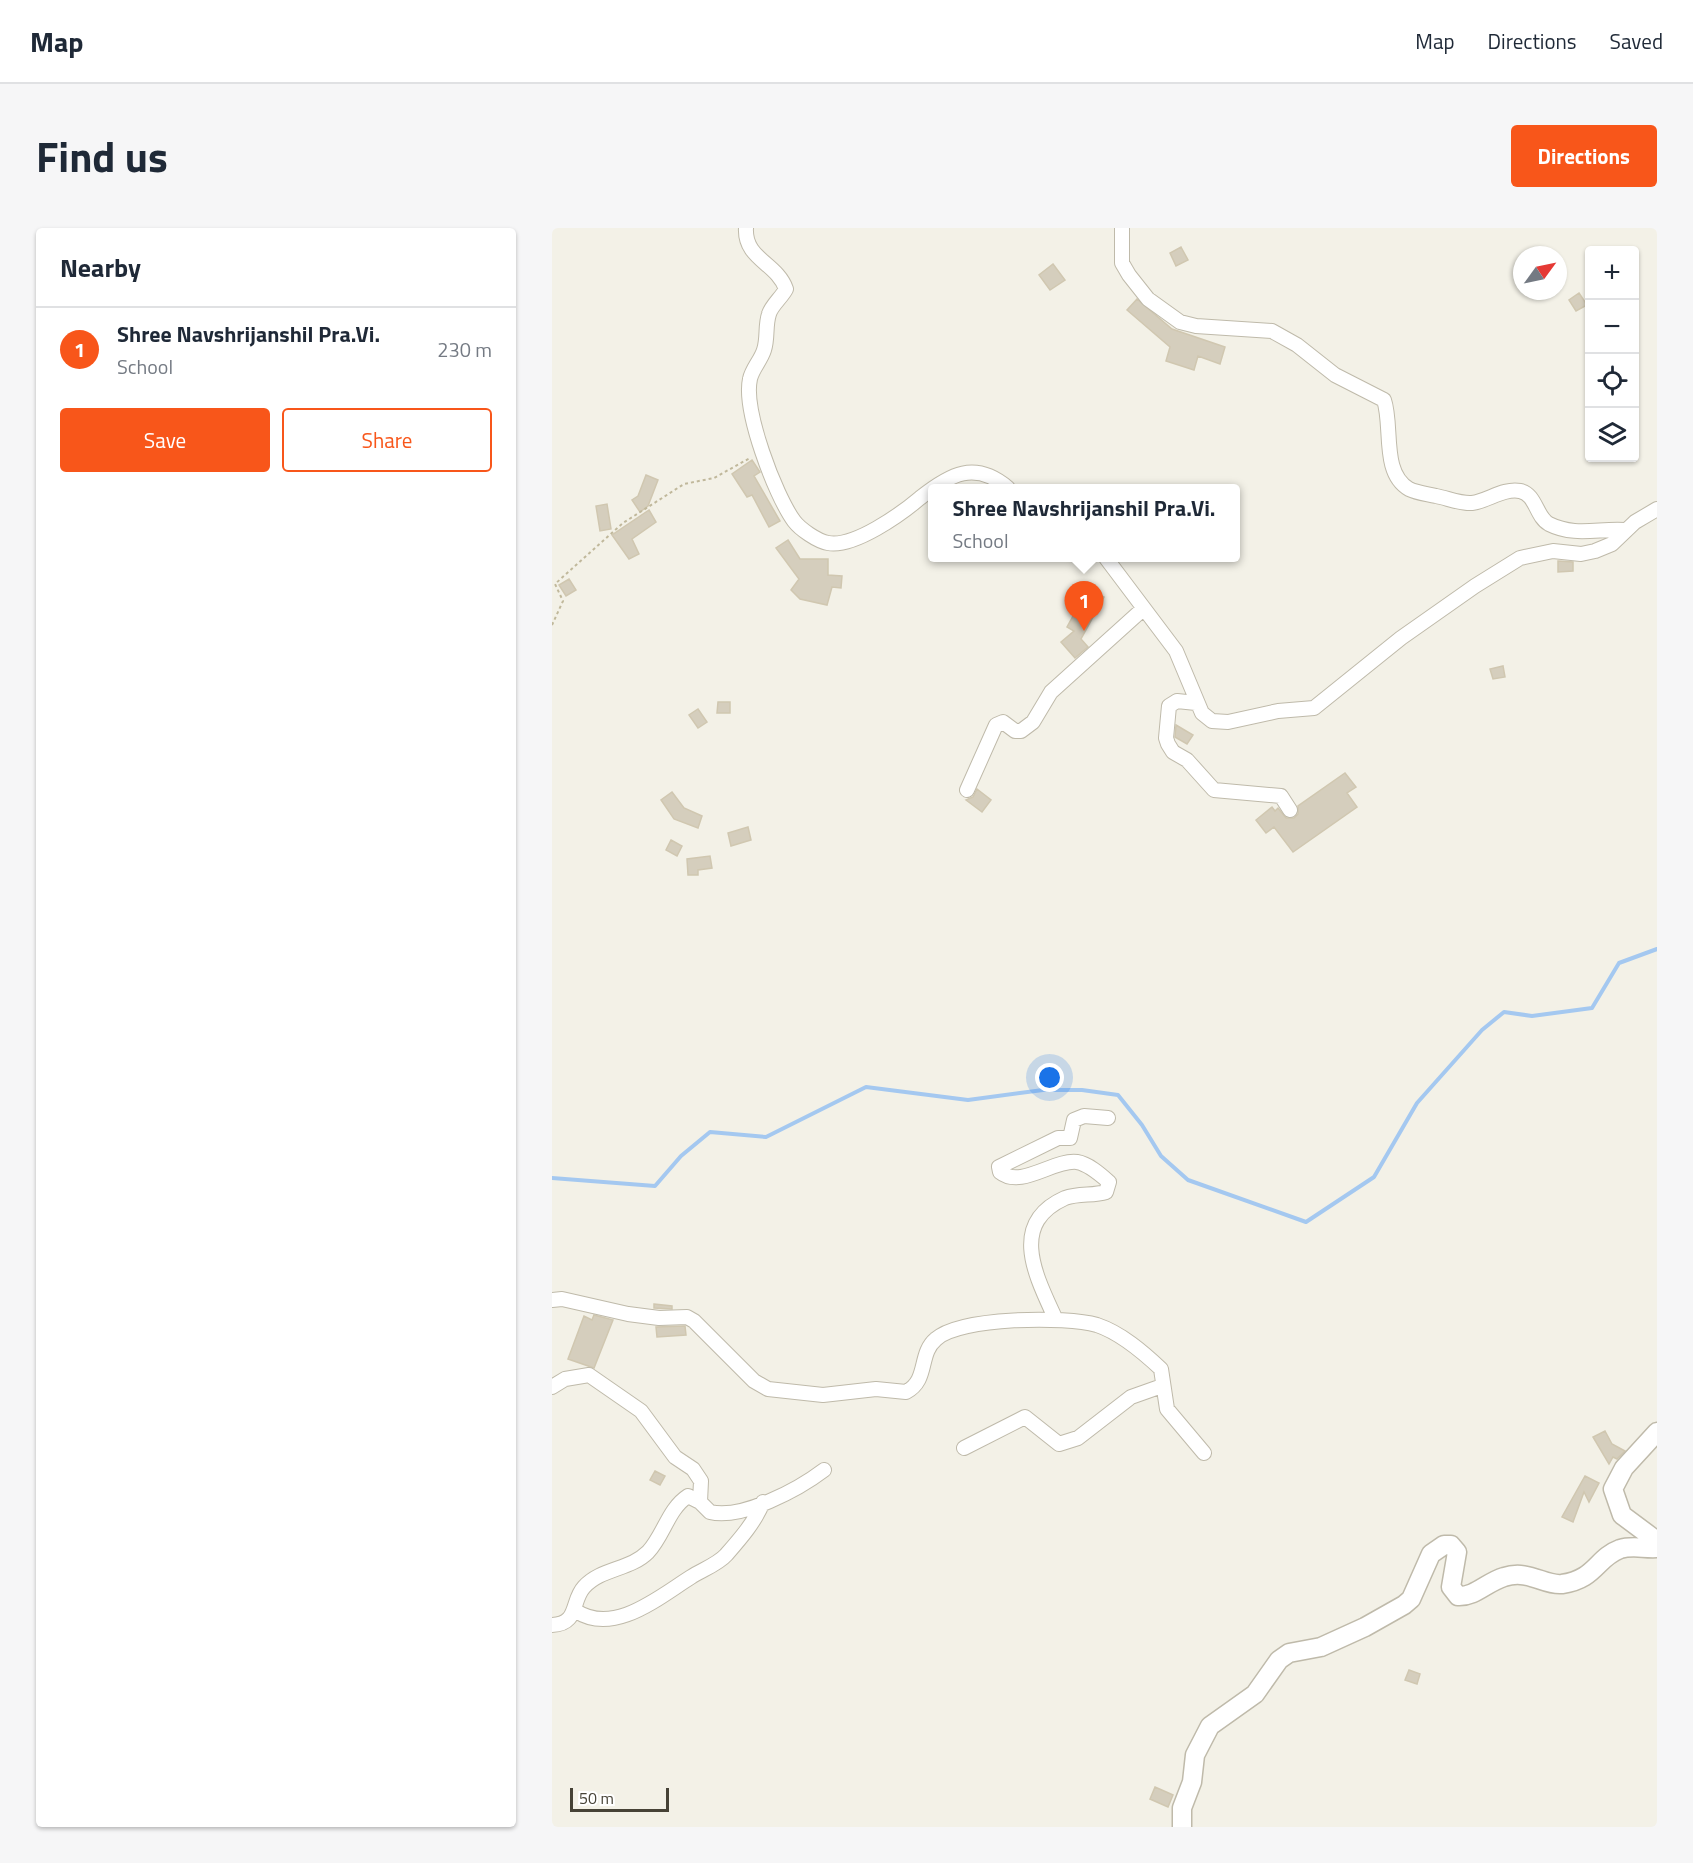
<!DOCTYPE html>
<html lang="en">
<head>
<meta charset="utf-8">
<style>
  body { margin:0; font-family:"Titillium Web",sans-serif; background:#f6f6f7; color:#1f2937 }
  .controls { position:absolute; right:18px; top:18px; display:grid; overflow:hidden; border-radius:6px; box-shadow:0 2px 4px #0004 }
  .controls button { width:54px; height:54px; display:grid; place-items:center; padding:0; border:0; border-bottom:2px solid #e0e1e3; background:#fff; color:#1f2937; font:30px sans-serif }
  .compass { position:absolute; left:961px; top:18px; width:54px; height:54px; border-radius:50%; background:#fff; box-shadow:0 2px 4px #0004; rotate:57deg }
  .scale { position:absolute; left:18px; bottom:15px; width:99px; box-sizing:border-box; padding-left:6px; border:3px solid #464236; border-top:0; font-size:16px; line-height:21px; white-space:nowrap; color:#464236; -webkit-text-stroke:4px #fff; paint-order:stroke }
  .you { position:absolute; left:498px; top:850px; width:21px; height:21px; margin:-15px; border:4px solid #fff; border-radius:50%; background:#1a73e8; box-shadow:0 0 0 9px #1a73e833 }
  .badge { display:grid; place-items:center; width:39px; height:39px; border-radius:50%; background:#f8561a; color:#fff; font-size:20px; font-weight:700 }
  .pin { position:absolute; translate:-50% -50px; filter:drop-shadow(0 2px 3px #0008) }
  .pin::after { content:''; position:absolute; top:32px; width:21px; height:18px; background:inherit; clip-path:polygon(0 0,100% 0,50% 100%) }
  .popup { position:absolute; left:376px; top:256px; width:312px; height:78px; box-sizing:border-box; display:grid; place-content:center; border-radius:6px; background:#fff; filter:drop-shadow(0 2px 4px #0005); font-size:20px; white-space:nowrap; color:#747a83 }
  .popup b { font-size:22px; color:#1f2937 }
  .popup::after { content:''; position:absolute; left:50%; top:100%; margin-left:-12px; border:12px solid transparent; border-top-color:#fff }
  .list { margin:0; padding:0; list-style:none }
  h2 { display:flex; justify-content:space-between; align-items:center; height:78px; margin:0; padding:0 24px; font-size:26px }
  h2 small { font-size:20px; font-weight:400; color:#747a83 }
  .list li { display:grid; grid-template-columns:39px 1fr auto; gap:18px; align-items:center; box-sizing:border-box; height:84px; padding:0 24px; border-top:2px solid #e0e1e3 }
  .list b { display:block; font-size:22px; white-space:nowrap }
  .list p { margin:0; font-size:20px; white-space:nowrap; color:#747a83 }
  .list em { font-size:20px; font-style:normal; color:#747a83 }
  .actions { display:flex; gap:12px; padding:18px 24px }
  .actions a { flex:1; padding:14px 0; border:2px solid #f8561a; border-radius:6px; text-align:center; font-size:21px; color:#f8561a }
  .actions .main { background:#f8561a; color:#fff }
  .icon { flex:none; width:33px; height:33px; fill:none; stroke:currentColor; stroke-width:2; stroke-linecap:round; stroke-linejoin:round }
  .map { position:relative; flex:none; width:1105px; height:1599px; overflow:hidden; border-radius:6px }
  header { display:flex; align-items:center; gap:36px; box-sizing:border-box; height:84px; padding:0 30px; background:#fff; border-bottom:2px solid #e0e1e3 }
  header strong { font-size:28px }
  nav { display:flex; gap:33px; margin-inline-start:auto; font-size:21px }
  .intro { display:flex; align-items:center; justify-content:space-between; box-sizing:border-box; height:144px; padding:0 36px }
  h1 { margin:0; font-size:42px }
  .button { padding:15px 27px; border-radius:6px; background:#f8561a; color:#fff; font-size:21px; font-weight:700 }
  main { display:flex; gap:36px; padding:0 36px }
  aside { flex:1; background:#fff; border-radius:6px; box-shadow:0 2px 4px #0004 }
  .map>svg:first-child { display:block }
  .lines { fill:none; stroke-linecap:round; stroke-linejoin:round }
  .stream { stroke:#a4c8f0; stroke-width:4 }
  .building { fill:#d5cebd; stroke:#d0c7b0; stroke-width:1.5 }
  .minor-casing { stroke:#bfbaaa; stroke-width:16 }
  .tertiary-casing { stroke:#bfbaaa; stroke-width:21 }
  .path { stroke:#c0b89b; stroke-width:2; stroke-dasharray:3 3; stroke-linecap:butt }
  .minor { stroke:#fff; stroke-width:14 }
  .tertiary { stroke:#fff; stroke-width:18 }
</style>
</head>
<body>
<header>
<strong>Map</strong>
<nav><a>Map</a><a>Directions</a><a>Saved</a></nav>
</header>
<div class="intro"><h1>Find us</h1><a class="button">Directions</a></div>
<main>
<aside>
<h2>Nearby<small></small></h2>
<ul class="list">
<li><span class="badge">1</span><div><b>Shree Navshrijanshil Pra.Vi.</b><p>School</p></div><em>230 m</em></li>
</ul>
<div class="actions"><a class="main">Save</a><a>Share</a></div>
</aside>
<div class="map">
<svg width="1105" height="1599" viewBox="0 0 1105 1599">
  <rect width="100%" height="100%" fill="#f3f1e7"/>
  <g class="lines">
    <path class="stream" d="M 0,950 L 103,958 L 129,928 L 158,904 L 214,909 L 314,859 L 416,872 L 491,862 L 530,862 L 566,867 L 590,897 L 609,928 L 636,952 L 754,994 L 822,949 L 865,875 L 930,802 L 952,784 L 980,788 L 1040,780 L 1067,735 L 1105,721"/>
  </g>
  <path class="building" d="M 629,19 L 636,32 L 624,38 L 618,25 Z
    M 501,36 L 513,52 L 498,62 L 487,47 Z
    M 1027,65 L 1035,77 L 1024,83 L 1017,72 Z
    M 585,71 L 620,101 L 673,119 L 668,136 L 646,128 L 642,142 L 614,133 L 618,119 L 575,82 Z
    M 200,232 L 208,244 L 202,248 L 228,293 L 217,299 L 200,267 L 195,269 L 180,246 Z
    M 94,247 L 106,252 L 96,278 L 88,284 L 80,272 L 86,268 Z
    M 55,276 L 59,301 L 48,303 L 44,278 Z
    M 97,282 L 104,294 L 80,311 L 87,326 L 77,331 L 60,307 Z
    M 236,312 L 248,331 L 276,331 L 276,347 L 290,348 L 289,360 L 280,359 L 275,377 L 248,371 L 239,362 L 247,351 L 224,320 Z
    M 1006,333 L 1021,334 L 1021,343 L 1006,344 Z
    M 17,351 L 24,362 L 14,368 L 7,357 Z
    M 536,361 L 552,369 L 529,411 L 536,419 L 523,430 L 509,414 L 522,403 L 515,399 Z
    M 951,438 L 953,449 L 941,451 L 938,441 Z
    M 166,474 L 178,474 L 178,485 L 165,485 Z
    M 146,481 L 155,494 L 146,500 L 137,487 Z
    M 624,497 L 641,507 L 635,516 L 623,509 Z
    M 793,545 L 804,559 L 795,565 L 805,579 L 741,624 L 722,599 L 714,605 L 704,592 L 720,579 L 723,583 L 726,580 L 734,590 L 742,590 L 746,586 L 746,578 Z
    M 425,561 L 439,572 L 430,584 L 414,572 L 421,569 Z
    M 120,564 L 132,580 L 150,588 L 146,600 L 122,591 L 109,572 Z
    M 196,599 L 199,612 L 179,618 L 176,605 Z
    M 119,612 L 130,618 L 125,628 L 114,622 Z
    M 158,628 L 160,640 L 146,642 L 146,647 L 136,647 L 135,631 Z
    M 102,1076 L 120,1078 L 120,1081 L 102,1080 Z
    M 42,1087 L 61,1092 L 42,1140 L 16,1131 L 32,1088 L 40,1092 Z
    M 133,1098 L 134,1107 L 105,1109 L 104,1099 Z
    M 1053,1203 L 1060,1216 L 1073,1223 L 1065,1231 L 1061,1229 L 1057,1236 L 1041,1209 Z
    M 103,1243 L 113,1248 L 108,1257 L 98,1252 Z
    M 1033,1248 L 1047,1255 L 1037,1274 L 1032,1264 L 1021,1294 L 1010,1289 Z
    M 857,1442 L 868,1446 L 865,1456 L 853,1452 Z
    M 603,1559 L 621,1567 L 616,1579 L 598,1571 Z"/>
  <g class="lines">
    <defs>
      <path id="minor" d="M 194,0 C 192,31 225,35 234,61 C 230,69 219,78 217,86 C 213,98 216,110 212,122 C 209,132 200,141 198,151 C 191,182 223,267 242,293 C 248,301 265,313 276,315 C 302,320 349,286 368,270 C 398,246 423,232 456,260
        M 570,0 L 570,35 L 577,47 L 596,71 L 628,94 L 644,98 L 720,103 L 745,117 L 783,147 L 832,172 C 841,198 829,245 857,261 C 865,265 876,266 884,268 C 895,270 909,276 920,275 C 936,273 951,260 968,263 C 984,266 984,289 997,296 C 1023,309 1047,300 1073,302
        M 554,330 L 624,423 L 650,485 L 660,493 L 676,494 L 726,483 L 762,480 L 849,410 L 923,358 L 968,330 L 1001,323 L 1029,326 L 1043,323 L 1060,316 L 1083,294 L 1105,281
        M 644,475 L 625,473 L 617,478 L 614,510 L 616,516 L 621,524 L 635,532 L 662,562 L 729,568 L 738,582
        M 415,562 L 444,497 L 451,494 L 463,503 L 469,503 L 481,494 L 499,464 L 591,381
        M 0,1072 L 10,1071 L 76,1086 L 107,1090 L 135,1089 L 142,1093 L 202,1153 L 216,1161 L 271,1167 L 324,1161 L 354,1164 C 377,1152 366,1126 384,1111 C 408,1089 514,1088 545,1097 C 569,1105 591,1124 609,1141 L 615,1181 L 652,1225
        M 504,1092 C 485,1050 455,996 513,970 C 527,965 541,968 554,964 L 557,954 C 549,947 537,936 525,934 C 502,931 469,961 448,944 L 447,939 L 506,910 L 518,910 L 522,892 L 532,888 L 556,890
        M 0,1159 L 13,1151 L 37,1147 L 89,1183 L 123,1229 L 141,1241 L 149,1253 L 148,1274
        M 412,1220 L 473,1189 L 507,1216 L 526,1210 L 579,1169 L 610,1158
        M 24,1383 C 62,1408 107,1369 139,1349 C 150,1342 166,1336 174,1327 C 188,1311 203,1294 211,1274
        M 0,1397 C 27,1396 19,1373 32,1359 C 49,1340 78,1342 96,1324 C 112,1307 116,1281 136,1268 L 148,1274 L 158,1284 C 190,1292 247,1261 272,1242"/>
      <path id="tertiary" d="M 1105,1204 L 1072,1240 L 1061,1261 L 1070,1287 L 1105,1313
        M 630,1599 L 630,1580 L 640,1554 L 643,1527 L 658,1498 L 703,1466 L 727,1432 L 737,1425 L 769,1419 L 813,1399 L 852,1377 L 859,1371 L 879,1326 L 892,1317 L 899,1317 L 905,1324 L 899,1359 L 906,1368 C 923,1369 935,1354 952,1349 C 977,1341 992,1358 1010,1356 C 1044,1351 1044,1330 1068,1321 C 1081,1317 1092,1321 1105,1320"/>
    </defs>
    <use href="#minor" class="minor-casing"/>
    <use href="#tertiary" class="tertiary-casing"/>
    <path class="path" d="M 0,397 L 11,373 L 3,356 L 71,295 L 132,256 L 162,250 L 198,230"/>
    <use href="#minor" class="minor"/>
    <use href="#tertiary" class="tertiary"/>
  </g>
</svg>
<div class="controls">
<button>+</button>
<button>−</button>
<button><svg class="icon" aria-label="locate" viewBox="0 0 24 24"><circle cx="12" cy="12" r="6"/><path d="M12 2v4M12 18v4M2 12h4M18 12h4"/></svg></button>
<button><svg class="icon" aria-label="layers" viewBox="0 0 24 24"><path d="M12 4l9 5-9 5-9-5zM3 14l9 5 9-5"/></svg></button>
</div>
<svg class="compass" viewBox="-18 -18 36 36"><path d="M0-13l5 13h-10z" fill="#e53935"/><path d="M0 13l5-13h-10z" fill="#747a83"/></svg>
<div class="scale">50 m</div>
<div class="you"></div>
<div class="pin badge" style="left:532px;top:403px">1</div>
<div class="popup"><b>Shree Navshrijanshil Pra.Vi.</b>School</div>
</div>
</main>
</body>
</html>
